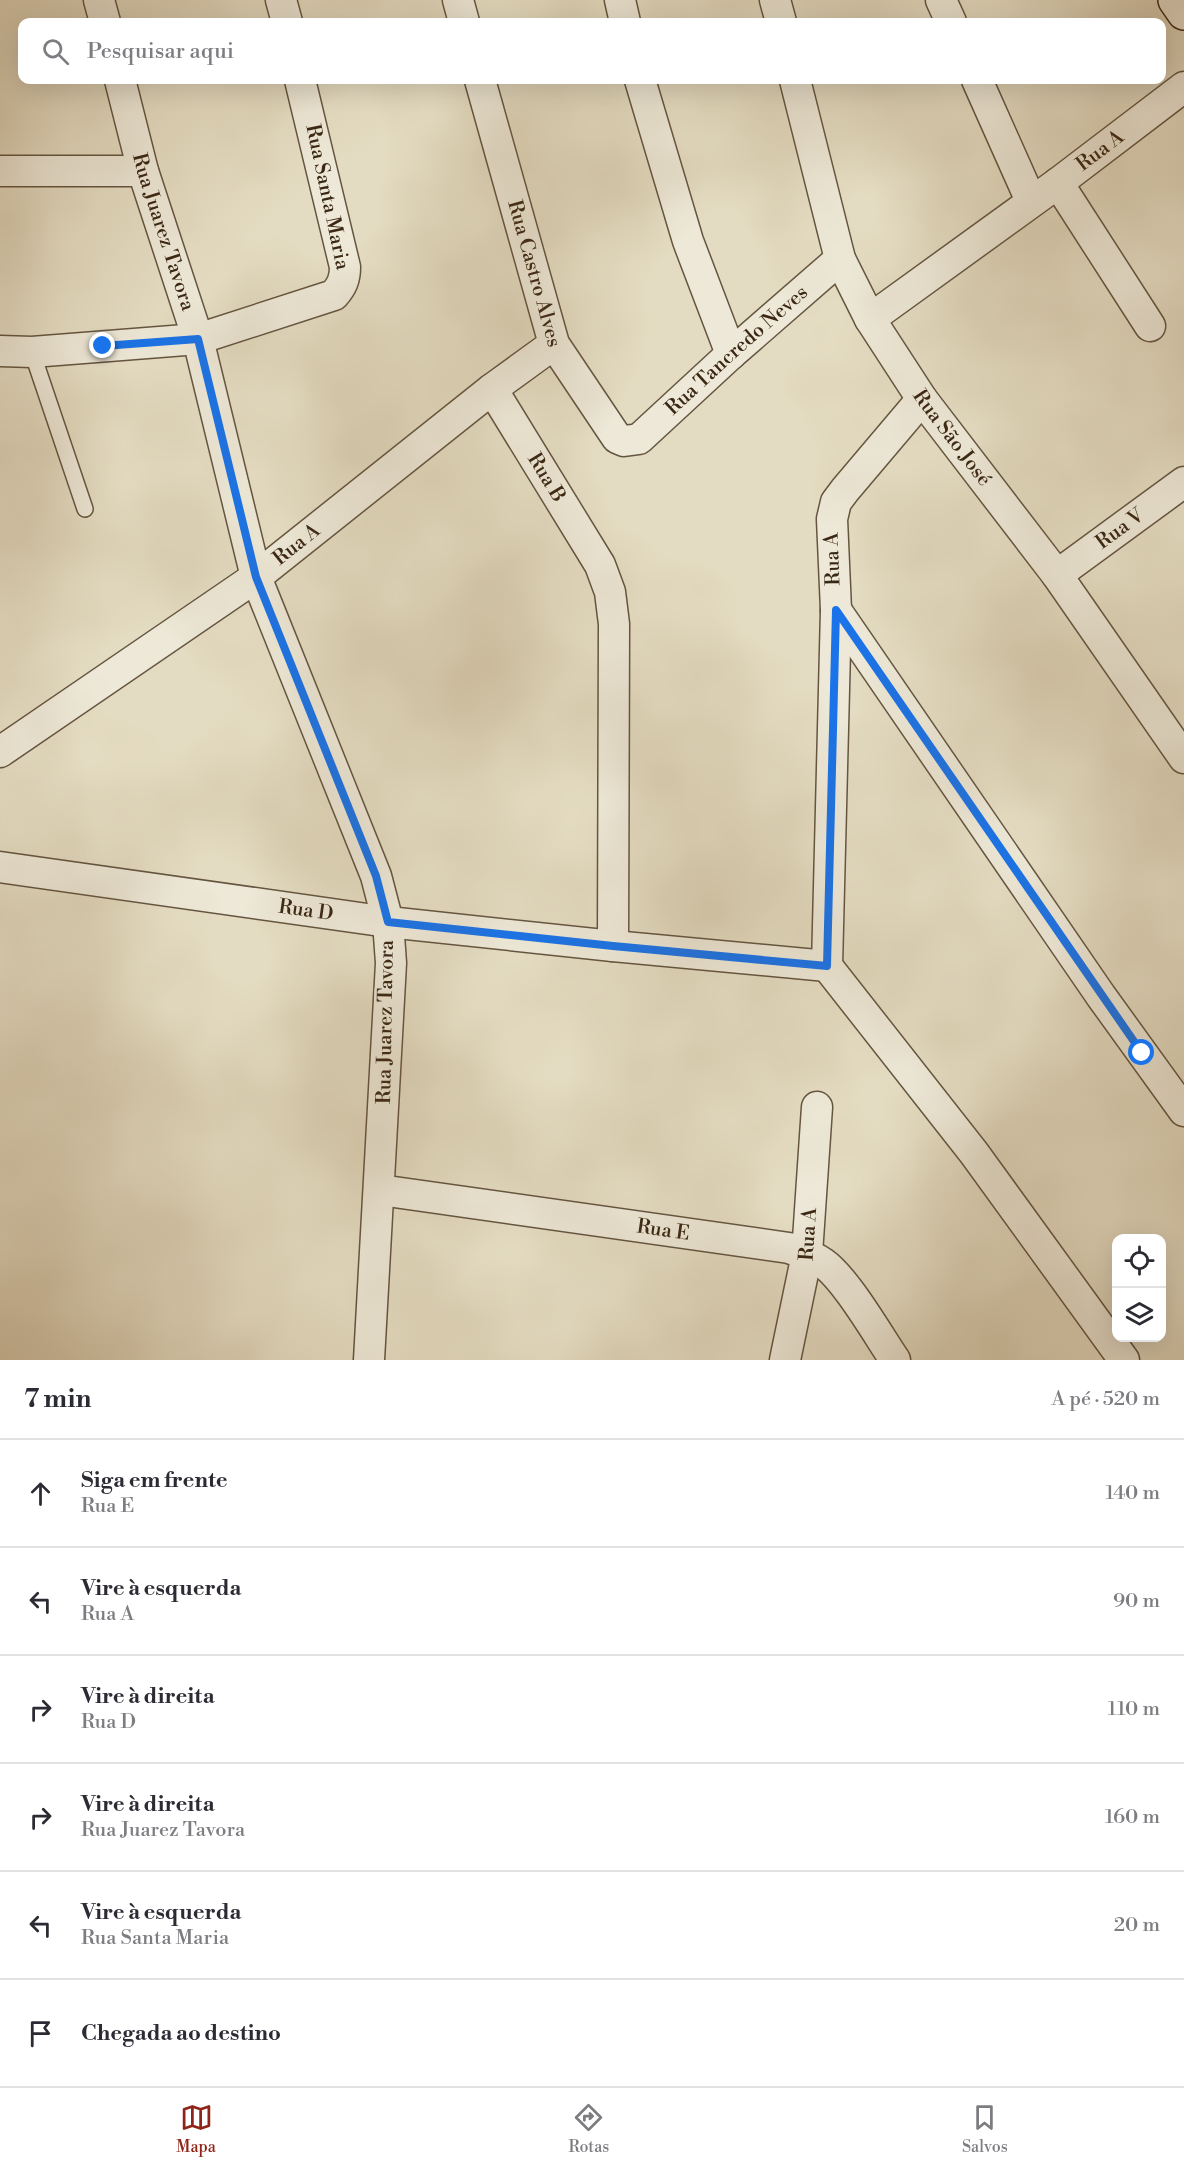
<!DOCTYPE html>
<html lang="pt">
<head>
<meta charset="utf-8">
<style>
  body { margin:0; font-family:"Libre Bodoni",serif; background:#f7f7f7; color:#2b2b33 }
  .controls { position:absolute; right:18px; bottom:18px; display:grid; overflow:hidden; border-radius:12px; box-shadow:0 6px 24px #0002 }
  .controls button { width:54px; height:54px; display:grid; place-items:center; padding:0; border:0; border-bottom:2px solid #e1e1e2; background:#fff; color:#2b2b33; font:30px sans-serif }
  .stop { position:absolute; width:18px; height:18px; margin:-14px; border:4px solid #1a73e8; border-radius:50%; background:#fff }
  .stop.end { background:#1a73e8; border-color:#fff; box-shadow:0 2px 6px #0008 }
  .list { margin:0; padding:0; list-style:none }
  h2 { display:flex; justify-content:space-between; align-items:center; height:78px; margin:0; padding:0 24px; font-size:26px }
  h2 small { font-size:20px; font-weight:400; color:#7c7c81 }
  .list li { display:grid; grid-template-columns:39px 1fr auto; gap:18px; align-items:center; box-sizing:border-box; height:108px; padding:0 24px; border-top:2px solid #e1e1e2 }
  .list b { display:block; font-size:22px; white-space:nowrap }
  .list p { margin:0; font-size:20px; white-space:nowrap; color:#7c7c81 }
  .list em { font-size:20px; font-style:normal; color:#7c7c81 }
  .icon { flex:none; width:33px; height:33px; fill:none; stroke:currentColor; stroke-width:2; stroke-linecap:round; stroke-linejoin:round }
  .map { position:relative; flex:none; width:1184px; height:1360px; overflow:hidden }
  .search { position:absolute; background:#fff; box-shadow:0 6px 24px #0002; left:18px; right:18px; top:18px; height:66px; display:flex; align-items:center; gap:15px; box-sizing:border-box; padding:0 21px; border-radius:12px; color:#7c7c81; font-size:22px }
  .sheet { height:726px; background:#fff }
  nav { display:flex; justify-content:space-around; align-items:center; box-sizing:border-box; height:84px; border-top:2px solid #e1e1e2; background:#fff; font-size:16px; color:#7c7c81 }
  nav a { display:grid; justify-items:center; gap:3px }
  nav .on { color:#8f2418 }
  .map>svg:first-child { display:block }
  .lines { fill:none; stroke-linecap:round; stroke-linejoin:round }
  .lane-casing { stroke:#655540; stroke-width:18 }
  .street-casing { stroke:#655540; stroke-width:33 }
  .secondary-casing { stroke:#3b2814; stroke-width:36 }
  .lane { stroke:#ede8d7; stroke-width:15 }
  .street { stroke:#ede8d7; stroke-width:30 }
  .secondary { stroke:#ede8d7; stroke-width:33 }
  .route { stroke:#1a73e8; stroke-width:8 }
  .labels { text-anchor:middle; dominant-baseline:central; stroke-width:4.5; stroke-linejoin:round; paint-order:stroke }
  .street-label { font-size:20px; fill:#3b2814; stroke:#ede8d7 }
</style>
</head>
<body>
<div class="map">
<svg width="1184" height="1360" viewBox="0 0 1184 1360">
  <rect width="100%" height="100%" fill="#e4dcc2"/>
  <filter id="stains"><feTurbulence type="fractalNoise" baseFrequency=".00333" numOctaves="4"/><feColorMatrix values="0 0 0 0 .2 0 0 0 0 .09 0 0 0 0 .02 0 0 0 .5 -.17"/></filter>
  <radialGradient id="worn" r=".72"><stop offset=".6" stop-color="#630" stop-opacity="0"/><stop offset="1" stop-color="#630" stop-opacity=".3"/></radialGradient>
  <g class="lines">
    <defs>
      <path id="lane" d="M 32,352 L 85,509"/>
      <g id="street">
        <path d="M 99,0 L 105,22"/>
        <path d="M 281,0 L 287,22"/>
        <path d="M 458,0 L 464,22"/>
        <path d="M 620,0 L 625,22"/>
        <path d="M 775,0 L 781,22"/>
        <path d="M 941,0 L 951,22"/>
        <path id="s1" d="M 120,80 L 143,171 L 198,339 L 256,577 L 376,876 L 388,922 L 391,963 L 369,1360"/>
        <path id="s2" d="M 480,80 L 554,344 L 617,438 L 624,441 L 639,439 L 731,354 L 840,259"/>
        <path d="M 640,80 L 688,241 L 731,354"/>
        <path id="s3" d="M 795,80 L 840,259 L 870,319 L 922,399 L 1057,575 L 1184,758"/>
        <path d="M 977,80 L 1031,201"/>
        <path d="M 0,171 L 143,171"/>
        <path d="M 1058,183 L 1150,326"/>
        <path id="s4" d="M 870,319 L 1058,183 L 1184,87"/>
        <path d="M 0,351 L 32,352 L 198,339 L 334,295 C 342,286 345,279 345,267 L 300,80"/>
        <path id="s5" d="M 492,389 L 600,565 L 610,592 L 614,624 L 613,946"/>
        <path id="s6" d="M 1057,575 L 1184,482"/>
        <path d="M 836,610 L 1101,996 L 1184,1111"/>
        <path id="s7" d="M 0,752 L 256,577 L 492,389 L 554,344"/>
        <path id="s8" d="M 0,867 L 388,922 L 613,946 L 827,966"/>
        <path d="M 827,966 L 836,610 L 832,519 L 836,502 L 845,490 L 922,399"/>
        <path d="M 827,966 L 974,1153 L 1124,1360"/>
        <path id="s9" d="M 380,1190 L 789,1248 C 801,1252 813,1256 823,1263 C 846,1279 878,1335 895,1360"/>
        <path id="s10" d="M 785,1360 L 807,1254 L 817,1107"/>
      </g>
      <path id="secondary" d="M 1175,0 L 1184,13"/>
    </defs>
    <use href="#lane" class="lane-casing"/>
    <use href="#street" class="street-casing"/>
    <use href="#secondary" class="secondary-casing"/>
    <use href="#lane" class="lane"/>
    <use href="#street" class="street"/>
    <use href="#secondary" class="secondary"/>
  </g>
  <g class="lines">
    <path class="route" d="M 103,346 L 198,339 L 256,577 L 376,876 L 388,922 L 613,946 L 827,966 L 836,610 L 1142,1053"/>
  </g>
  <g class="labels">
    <g class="street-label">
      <text stroke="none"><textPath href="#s4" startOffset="285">Rua A</textPath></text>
      <text transform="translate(327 197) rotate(78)">Rua Santa Maria</text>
      <text stroke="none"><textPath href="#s1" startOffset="158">Rua Juarez Tavora</textPath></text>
      <text stroke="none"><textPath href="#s2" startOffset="201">Rua Castro Alves</textPath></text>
      <text stroke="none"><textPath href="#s2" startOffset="542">Rua Tancredo Neves</textPath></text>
      <text stroke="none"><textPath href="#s3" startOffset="396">Rua São José</textPath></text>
      <text stroke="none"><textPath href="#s5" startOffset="104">Rua B</textPath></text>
      <text stroke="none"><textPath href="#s6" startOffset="78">Rua V</textPath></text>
      <text stroke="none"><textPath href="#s7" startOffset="362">Rua A</textPath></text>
      <text transform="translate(833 559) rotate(-92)">Rua A</text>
      <text stroke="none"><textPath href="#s8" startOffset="309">Rua D</textPath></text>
      <text transform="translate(386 1022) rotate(-89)">Rua Juarez Tavora</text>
      <text stroke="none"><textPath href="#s9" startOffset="286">Rua E</textPath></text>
      <text stroke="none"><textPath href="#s10" startOffset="128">Rua A</textPath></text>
    </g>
  </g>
  <rect width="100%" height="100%" filter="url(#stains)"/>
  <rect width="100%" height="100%" fill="url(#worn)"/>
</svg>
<div class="controls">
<button><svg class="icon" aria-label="locate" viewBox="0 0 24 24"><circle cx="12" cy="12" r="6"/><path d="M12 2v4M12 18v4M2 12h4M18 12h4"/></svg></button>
<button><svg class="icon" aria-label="layers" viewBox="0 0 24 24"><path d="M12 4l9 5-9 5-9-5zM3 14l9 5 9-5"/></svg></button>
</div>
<div class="stop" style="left:1142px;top:1053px"></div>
<div class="stop end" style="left:103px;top:346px"></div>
<div class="search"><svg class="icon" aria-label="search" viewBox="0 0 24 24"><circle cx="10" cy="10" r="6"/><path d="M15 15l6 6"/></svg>Pesquisar aqui</div>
</div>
<section class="sheet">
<h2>7 min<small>A pé · 520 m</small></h2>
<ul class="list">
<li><svg class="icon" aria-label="ahead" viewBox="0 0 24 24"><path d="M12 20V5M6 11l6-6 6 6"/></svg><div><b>Siga em frente</b><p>Rua E</p></div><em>140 m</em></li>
<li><svg class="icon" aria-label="left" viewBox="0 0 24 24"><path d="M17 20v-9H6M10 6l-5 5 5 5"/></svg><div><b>Vire à esquerda</b><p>Rua A</p></div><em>90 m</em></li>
<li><svg class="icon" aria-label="right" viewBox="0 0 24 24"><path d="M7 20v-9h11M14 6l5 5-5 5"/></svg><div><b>Vire à direita</b><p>Rua D</p></div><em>110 m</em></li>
<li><svg class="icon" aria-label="right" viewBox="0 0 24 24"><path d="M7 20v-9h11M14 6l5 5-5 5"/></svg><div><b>Vire à direita</b><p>Rua Juarez Tavora</p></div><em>160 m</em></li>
<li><svg class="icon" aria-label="left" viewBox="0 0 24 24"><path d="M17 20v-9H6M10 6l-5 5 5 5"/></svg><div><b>Vire à esquerda</b><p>Rua Santa Maria</p></div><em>20 m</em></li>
<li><svg class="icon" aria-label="arrive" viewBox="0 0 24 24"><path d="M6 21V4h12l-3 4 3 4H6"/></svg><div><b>Chegada ao destino</b></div></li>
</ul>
</section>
<nav>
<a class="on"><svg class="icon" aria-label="map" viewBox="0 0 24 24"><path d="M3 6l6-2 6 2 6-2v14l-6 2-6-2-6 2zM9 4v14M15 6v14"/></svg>Mapa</a>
<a><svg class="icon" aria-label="directions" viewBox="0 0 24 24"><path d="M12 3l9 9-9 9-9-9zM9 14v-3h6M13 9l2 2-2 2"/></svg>Rotas</a>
<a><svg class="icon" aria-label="saved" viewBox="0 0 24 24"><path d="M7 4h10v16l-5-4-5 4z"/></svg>Salvos</a>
</nav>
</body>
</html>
